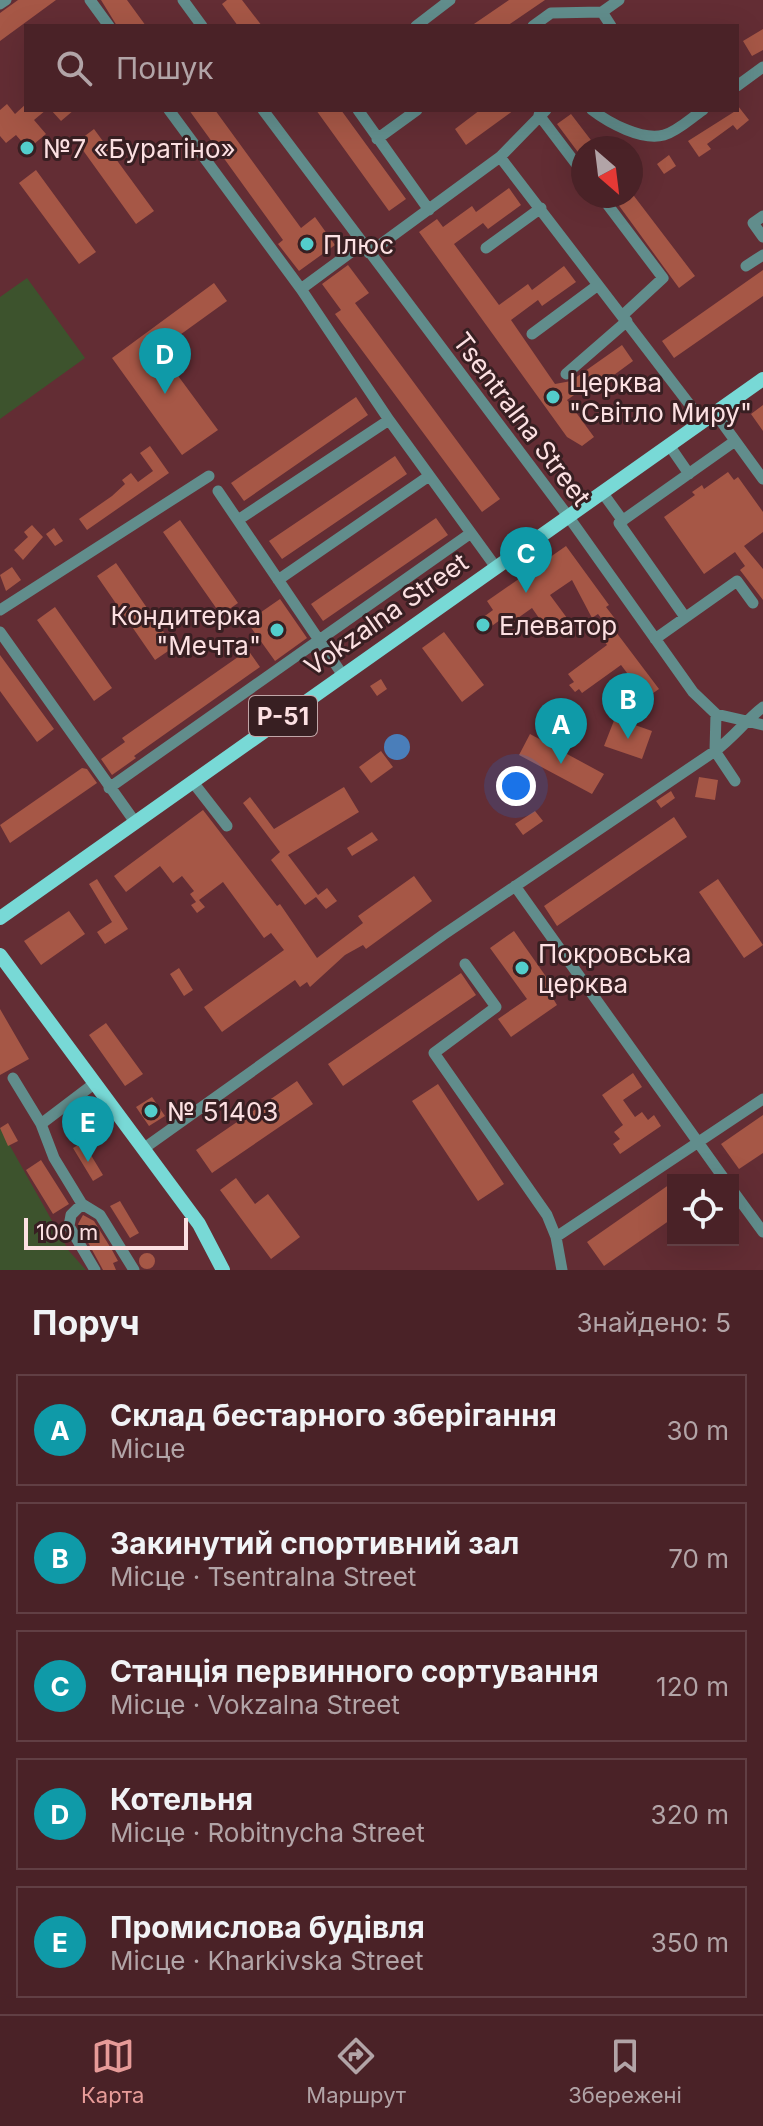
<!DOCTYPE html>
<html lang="uk">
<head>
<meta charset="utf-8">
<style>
  body { margin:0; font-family:Inter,sans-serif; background:#542f33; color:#f1f3f6 }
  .controls { position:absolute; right:24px; bottom:24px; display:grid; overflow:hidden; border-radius:0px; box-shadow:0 8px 32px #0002 }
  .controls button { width:72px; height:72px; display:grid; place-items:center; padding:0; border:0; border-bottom:2px solid #613f44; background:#4a2227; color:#f1f3f6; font:40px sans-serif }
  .compass { position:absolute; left:571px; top:136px; width:72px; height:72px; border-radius:50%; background:#4a2227; box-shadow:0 8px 32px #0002; rotate:152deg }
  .scale { position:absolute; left:24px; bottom:20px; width:164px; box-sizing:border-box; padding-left:8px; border:4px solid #fce0e2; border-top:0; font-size:22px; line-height:28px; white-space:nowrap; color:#fce0e2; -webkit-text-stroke:6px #381f22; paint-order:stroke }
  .you { position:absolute; left:516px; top:786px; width:28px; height:28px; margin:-20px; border:6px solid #fff; border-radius:50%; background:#1a73e8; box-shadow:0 0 0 12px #1a73e833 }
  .badge { display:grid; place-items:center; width:52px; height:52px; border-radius:50%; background:#e69b98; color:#fff; font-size:26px; font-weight:700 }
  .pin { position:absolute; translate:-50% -66px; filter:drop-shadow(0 2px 4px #0008) }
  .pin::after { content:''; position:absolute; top:42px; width:28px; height:24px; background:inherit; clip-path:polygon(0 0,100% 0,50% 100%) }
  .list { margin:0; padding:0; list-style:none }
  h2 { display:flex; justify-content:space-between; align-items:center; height:104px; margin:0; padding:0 32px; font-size:34px }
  h2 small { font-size:26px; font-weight:400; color:#b2a4a7 }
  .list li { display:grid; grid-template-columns:52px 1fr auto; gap:24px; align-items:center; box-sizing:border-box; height:112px; margin:0 16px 16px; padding:0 16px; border:2px solid #613f44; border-radius:0px }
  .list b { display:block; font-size:30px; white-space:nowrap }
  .list p { margin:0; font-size:26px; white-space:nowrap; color:#b2a4a7 }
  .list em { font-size:26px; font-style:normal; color:#b2a4a7 }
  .icon { flex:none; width:44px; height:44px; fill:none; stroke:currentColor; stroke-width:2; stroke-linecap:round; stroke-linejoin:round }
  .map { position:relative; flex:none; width:763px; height:1270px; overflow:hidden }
  .search { position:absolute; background:#4a2227; box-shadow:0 8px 32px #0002; left:24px; right:24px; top:24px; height:88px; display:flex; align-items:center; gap:20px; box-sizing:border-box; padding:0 28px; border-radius:0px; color:#b2a4a7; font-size:30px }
  .sheet { height:744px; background:#4a2227 }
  nav { display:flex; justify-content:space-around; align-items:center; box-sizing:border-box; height:112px; border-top:2px solid #613f44; background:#4a2227; font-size:22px; color:#b2a4a7 }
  nav a { display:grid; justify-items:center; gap:4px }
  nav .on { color:#e69b98 }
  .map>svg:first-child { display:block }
  .green { fill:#3d532d }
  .water { fill:#4a7eba }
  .building { fill:#a65746 }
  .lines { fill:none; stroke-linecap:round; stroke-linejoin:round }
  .minor { stroke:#618d8c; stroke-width:11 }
  .major { stroke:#78d9d6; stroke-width:14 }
  .poi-dot { fill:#53cdcb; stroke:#381f22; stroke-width:3 }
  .labels { text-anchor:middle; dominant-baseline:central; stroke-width:6; stroke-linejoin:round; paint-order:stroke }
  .shield { fill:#381f22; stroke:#c1a6a8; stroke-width:2 }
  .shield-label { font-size:24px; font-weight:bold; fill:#fce0e2 }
  .poi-label { font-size:26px; fill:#fce0e2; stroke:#381f22; text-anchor:start }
  .street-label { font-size:26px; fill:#fce0e2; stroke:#381f22 }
</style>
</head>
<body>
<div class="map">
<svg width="763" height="1270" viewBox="0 0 763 1270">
  <rect width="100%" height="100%" fill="#632d34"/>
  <path class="green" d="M 27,278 L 85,358 L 0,419 L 0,297 Z
    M 0,1128 L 69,1251 L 86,1270 L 0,1270 Z"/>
  <path class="water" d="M384 747a13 13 0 1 1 26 0a13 13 0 1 1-26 0Z"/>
  <path class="building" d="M 18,0 L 56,0 L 0,41 L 0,13 Z
    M 101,0 L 127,0 L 146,26 L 117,26 Z
    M 227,0 L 242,0 L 262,26 L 238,26 L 222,4 Z
    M 509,0 L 545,0 L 507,26 L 471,26 Z
    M 763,29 L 763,50 L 752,56 L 743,41 Z
    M 7,104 L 15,114 L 26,104 L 26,110 L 46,110 L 34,120 L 46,134 L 28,149 L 16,135 L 6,143 L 0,136 L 0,110 Z
    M 738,106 L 749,120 L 737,130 L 733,125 L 707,144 L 711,149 L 699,157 L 688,141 L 737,110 Z
    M 51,110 L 74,110 L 61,121 Z
    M 189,110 L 215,110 L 301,228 L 315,217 L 335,245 L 299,271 L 278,244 L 283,240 Z
    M 316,110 L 341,110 L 406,199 L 389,211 Z
    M 480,110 L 514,110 L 466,145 L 455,129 Z
    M 571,114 L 597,148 L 583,148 L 583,159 L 557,124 Z
    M 94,129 L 154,211 L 136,224 L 77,142 Z
    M 669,155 L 676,166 L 664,174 L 657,164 Z
    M 36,170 L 96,252 L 79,264 L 19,183 Z
    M 509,188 L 521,205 L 488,229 L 483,223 L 454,244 L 499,305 L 528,284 L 532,290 L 564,266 L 576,282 L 542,306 L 538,300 L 511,320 L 555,384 L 571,381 L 622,345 L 633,361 L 599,386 L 595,380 L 567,400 L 594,437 L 582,446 L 567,437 L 419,232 L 437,219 L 443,227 L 472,206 L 476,212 Z
    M 612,196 L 634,196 L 695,276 L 679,288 Z
    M 348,265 L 369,293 L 355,303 L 500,499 L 482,512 L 335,314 L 341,310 L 322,284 Z
    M 763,270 L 763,296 L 674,358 L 662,341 Z
    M 214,283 L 227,301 L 159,350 L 218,430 L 182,455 L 112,358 Z
    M 356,397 L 368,415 L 244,501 L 231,483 Z
    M 763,405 L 763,431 L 751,414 Z
    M 150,446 L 169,473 L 87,530 L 79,519 L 112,496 L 125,484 L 122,480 L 131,473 L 138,482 L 153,471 L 140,453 Z
    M 395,456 L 407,474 L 282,559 L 269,541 Z
    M 728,472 L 734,480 L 738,477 L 763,512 L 763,532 L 744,546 L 763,569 L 763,600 L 740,570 L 745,566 L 735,552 L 704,574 L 664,517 L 695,495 L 692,492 L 702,485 L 704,489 Z
    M 436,518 L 448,535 L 323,621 L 311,604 Z
    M 180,520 L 238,603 L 221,615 L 163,532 Z
    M 32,525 L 43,537 L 23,560 L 14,550 L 28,537 L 24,532 Z
    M 54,528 L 63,541 L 55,546 L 46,534 Z
    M 566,546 L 609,605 L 606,607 L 616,620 L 607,626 L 598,614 L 592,618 L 572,580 L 550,595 L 567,618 L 548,631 L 532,608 L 505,627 L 500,620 L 481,634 L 474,624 L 493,610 L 487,601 Z
    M 116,563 L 174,647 L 155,660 L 97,576 Z
    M 12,567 L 21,580 L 6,591 L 0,575 Z
    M 280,599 L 307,638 L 275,661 L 247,622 Z
    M 55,607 L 112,688 L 94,701 L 37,620 Z
    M 444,632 L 484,685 L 462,702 L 422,648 Z
    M 616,632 L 659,689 L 646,698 L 621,665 L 582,693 L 579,689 L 575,692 L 569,685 L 574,682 L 568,674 L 607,645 L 604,641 Z
    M 248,650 L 260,667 L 134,756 L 136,758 L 112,775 L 101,759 L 125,742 L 122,738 Z
    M 0,655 L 54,729 L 37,742 L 0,691 Z
    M 381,679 L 387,689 L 377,696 L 370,686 Z
    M 615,718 L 652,731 L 642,759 L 604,746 Z
    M 530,734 L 604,774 L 592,794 L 519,755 Z
    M 381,751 L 393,767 L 371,783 L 359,767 Z
    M 82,768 L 87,769 L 97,783 L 10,843 L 0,825 Z
    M 699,777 L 718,780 L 715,800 L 695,797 Z
    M 344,787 L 359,812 L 288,855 L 318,895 L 327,888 L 337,901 L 326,909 L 316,897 L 305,905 L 271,860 L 280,852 L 243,803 L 250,797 L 274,829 Z
    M 671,791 L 675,798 L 661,808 L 656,801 Z
    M 203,810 L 277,906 L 280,904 L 317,958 L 363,923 L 358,916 L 414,876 L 432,901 L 366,949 L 363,945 L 345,955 L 310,987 L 307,982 L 300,987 L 295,980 L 222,1032 L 204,1007 L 284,950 L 271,933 L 264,938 L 223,882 L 199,900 L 205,907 L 197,913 L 191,905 L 196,902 L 190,894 L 194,891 L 182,876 L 173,883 L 160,866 L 126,892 L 114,876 Z
    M 535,811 L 543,821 L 523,835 L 515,824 Z
    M 674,817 L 687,837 L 557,926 L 544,906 Z
    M 372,832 L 378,840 L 352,856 L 347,848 Z
    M 97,879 L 128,929 L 105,944 L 97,932 L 112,922 L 89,884 Z
    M 718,879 L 763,945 L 744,958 L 699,892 Z
    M 69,911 L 85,934 L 41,965 L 24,941 Z
    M 514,931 L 554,988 L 549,992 L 557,1005 L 511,1037 L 498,1019 L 527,999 L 490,948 Z
    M 179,968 L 193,990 L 184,996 L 170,974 Z
    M 461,973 L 476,995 L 343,1086 L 328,1064 Z
    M 0,1009 L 29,1059 L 0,1075 Z
    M 106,1023 L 143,1074 L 125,1086 L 89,1035 Z
    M 633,1073 L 642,1087 L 623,1100 L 635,1117 L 642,1112 L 648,1120 L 654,1115 L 661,1126 L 620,1154 L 613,1144 L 620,1139 L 614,1132 L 623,1125 L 602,1095 Z
    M 297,1081 L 313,1104 L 212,1173 L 196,1150 Z
    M 438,1084 L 504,1184 L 478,1201 L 412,1101 Z
    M 152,1097 L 165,1116 L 149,1126 L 136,1107 Z
    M 763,1115 L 763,1153 L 739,1169 L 721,1144 Z
    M 8,1123 L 18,1141 L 8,1146 L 0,1128 Z
    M 83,1142 L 103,1175 L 93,1181 L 73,1148 Z
    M 41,1160 L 69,1204 L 53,1214 L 26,1170 Z
    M 236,1178 L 255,1204 L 268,1194 L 300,1237 L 271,1259 L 220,1190 Z
    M 673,1182 L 673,1218 L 604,1266 L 587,1242 Z
    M 120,1201 L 139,1233 L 130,1238 L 110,1206 Z
    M 83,1215 L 94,1221 L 112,1250 L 118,1261 L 113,1263 L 116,1270 L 103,1270 L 78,1224 Z
    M139 1261a8 8 0 1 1 16 0a8 8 0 1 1-16 0Z"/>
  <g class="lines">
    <path class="minor" d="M 90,0 L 109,26
      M 183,0 L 202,26
      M 0,4 L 6,0
      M 602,12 L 611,26
      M 416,26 L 450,0
      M 533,26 L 551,13 L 602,12 L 619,0
      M 737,86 L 763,67
      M 169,110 L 301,289
      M 263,110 L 568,516 L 693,692 L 716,714 L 763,725
      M 358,110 L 429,210
      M 592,110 C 609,123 642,141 664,135 C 678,131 691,118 703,110
      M 539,115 L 583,173
      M 377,139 L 417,110
      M 500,157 L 703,422
      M 601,196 L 663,278 L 623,315
      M 763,216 L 753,223 L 763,237
      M 362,244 L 301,289 L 389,420
      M 486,248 L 541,208
      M 369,253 L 500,157 L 546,110
      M 746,266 L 763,255
      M 532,334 L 598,285
      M 566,374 L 627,321
      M 715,413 L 763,479
      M 669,445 L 689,474
      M 218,491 L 342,674
      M 602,492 L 623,521
      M 238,520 L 389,420 L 495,566
      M 278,580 L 429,476
      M 0,610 L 209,476
      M 685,617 L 619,523 L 735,441
      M 0,632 L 135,822
      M 655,639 L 737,581 L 753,603
      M 716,714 L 715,751 L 735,781
      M 192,781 L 227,826
      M 109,788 L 471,533
      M 515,886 L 725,1180
      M 465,964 L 496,1007 L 434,1053 L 547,1215 L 556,1237 L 562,1270
      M 13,1078 L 41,1124
      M 95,1083 L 41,1124 L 54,1158 L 82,1204 L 100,1215 L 134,1270
      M 143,1149 L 443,935 L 715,751 C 734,737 745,721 763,707
      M 733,1191 L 763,1232
      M 82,1204 L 71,1215 L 69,1226 L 95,1270
      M 556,1237 L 763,1099"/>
    <path class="major" d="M 0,918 L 763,379
      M 0,955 L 199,1224 L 223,1270"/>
  </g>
  <g class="poi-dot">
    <circle cx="27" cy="148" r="8"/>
    <circle cx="307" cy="244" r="8"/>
    <circle cx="553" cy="397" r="8"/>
    <circle cx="483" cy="625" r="8"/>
    <circle cx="277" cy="630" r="8"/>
    <circle cx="522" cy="968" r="8"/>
    <circle cx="151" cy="1111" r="8"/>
  </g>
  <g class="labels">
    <rect class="shield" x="249" y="696" width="68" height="40" rx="6"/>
    <g class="shield-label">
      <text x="283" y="716">Р-51</text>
    </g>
    <g class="poi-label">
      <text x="43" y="148">№7 «Буратіно»</text>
      <text x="323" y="244">Плюс</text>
      <text x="569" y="382">Церква<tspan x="569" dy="30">"Світло Миру"</tspan></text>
      <text x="261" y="615" text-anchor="end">Кондитерка<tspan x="261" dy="30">"Мечта"</tspan></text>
      <text x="499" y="625">Елеватор</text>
      <text x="538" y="953">Покровська<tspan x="538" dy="30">церква</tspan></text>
      <text x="167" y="1111">№ 51403</text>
    </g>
    <g class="street-label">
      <text transform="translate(522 419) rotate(53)">Tsentralna Street</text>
      <text transform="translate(386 614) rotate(-35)">Vokzalna Street</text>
    </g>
  </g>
</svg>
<div class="controls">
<button><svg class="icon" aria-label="locate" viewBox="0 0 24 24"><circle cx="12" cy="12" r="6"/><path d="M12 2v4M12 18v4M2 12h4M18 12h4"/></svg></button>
</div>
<svg class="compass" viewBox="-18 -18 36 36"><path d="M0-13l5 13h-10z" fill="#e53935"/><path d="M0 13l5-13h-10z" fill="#b2a4a7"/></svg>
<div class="scale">100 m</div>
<div class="you"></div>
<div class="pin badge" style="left:561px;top:764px;background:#0f9aa8">A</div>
<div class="pin badge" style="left:628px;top:739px;background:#0f9aa8">B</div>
<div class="pin badge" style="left:526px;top:593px;background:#0f9aa8">C</div>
<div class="pin badge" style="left:165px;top:394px;background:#0f9aa8">D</div>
<div class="pin badge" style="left:88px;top:1162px;background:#0f9aa8">E</div>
<div class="search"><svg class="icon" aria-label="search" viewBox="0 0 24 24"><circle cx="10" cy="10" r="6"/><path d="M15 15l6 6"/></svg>Пошук</div>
</div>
<section class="sheet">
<h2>Поруч<small>Знайдено: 5</small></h2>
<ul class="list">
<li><span class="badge" style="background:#0f9aa8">A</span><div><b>Склад бестарного зберігання</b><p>Місце</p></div><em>30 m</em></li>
<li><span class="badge" style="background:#0f9aa8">B</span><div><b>Закинутий спортивний зал</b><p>Місце · Tsentralna Street</p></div><em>70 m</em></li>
<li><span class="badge" style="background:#0f9aa8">C</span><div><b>Станція первинного сортування</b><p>Місце · Vokzalna Street</p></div><em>120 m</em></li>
<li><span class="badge" style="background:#0f9aa8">D</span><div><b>Котельня</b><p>Місце · Robitnycha Street</p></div><em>320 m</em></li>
<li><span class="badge" style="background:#0f9aa8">E</span><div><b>Промислова будівля</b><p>Місце · Kharkivska Street</p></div><em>350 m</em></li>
</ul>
</section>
<nav>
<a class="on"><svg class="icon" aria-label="map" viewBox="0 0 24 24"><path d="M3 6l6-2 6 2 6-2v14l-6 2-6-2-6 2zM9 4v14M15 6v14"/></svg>Карта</a>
<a><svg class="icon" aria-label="directions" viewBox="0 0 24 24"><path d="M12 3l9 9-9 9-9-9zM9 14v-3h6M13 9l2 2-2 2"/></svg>Маршрут</a>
<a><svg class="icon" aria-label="saved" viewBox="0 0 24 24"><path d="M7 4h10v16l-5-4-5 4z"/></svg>Збережені</a>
</nav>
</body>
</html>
